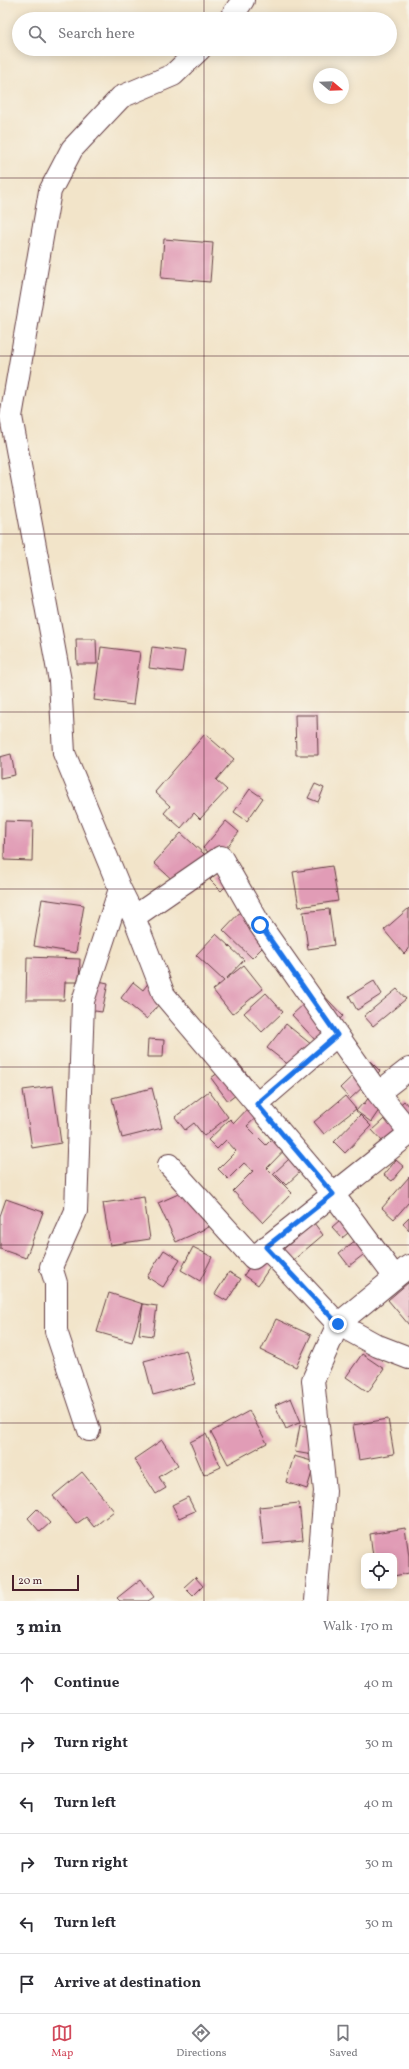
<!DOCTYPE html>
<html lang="en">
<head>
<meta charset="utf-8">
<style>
  body { margin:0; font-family:Vollkorn,serif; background:#f2f2f3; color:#2b2b33 }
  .controls { position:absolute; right:12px; bottom:12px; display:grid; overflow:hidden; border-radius:8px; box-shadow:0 2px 10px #0003 }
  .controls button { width:36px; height:36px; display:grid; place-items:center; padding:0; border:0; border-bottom:1px solid #e1e1e2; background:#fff; color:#2b2b33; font:20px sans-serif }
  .compass { position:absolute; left:313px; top:68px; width:36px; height:36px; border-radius:50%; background:#fff; box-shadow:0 2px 10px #0003; rotate:109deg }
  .scale { position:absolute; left:12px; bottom:10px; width:67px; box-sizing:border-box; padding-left:4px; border:2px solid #4a1f2b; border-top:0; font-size:11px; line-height:14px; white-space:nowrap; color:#4a1f2b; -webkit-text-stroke:3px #f7f3e8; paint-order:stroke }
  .stop { position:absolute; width:12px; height:12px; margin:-9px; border:3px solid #1a73e8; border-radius:50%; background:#fff }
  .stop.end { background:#1a73e8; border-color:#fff; box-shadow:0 1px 4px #0008 }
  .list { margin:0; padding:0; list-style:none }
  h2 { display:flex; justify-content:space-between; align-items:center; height:52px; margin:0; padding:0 16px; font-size:17px }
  h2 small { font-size:13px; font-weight:400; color:#7c7c81 }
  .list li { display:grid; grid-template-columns:26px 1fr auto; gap:12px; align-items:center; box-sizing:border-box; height:60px; padding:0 16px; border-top:1px solid #e1e1e2 }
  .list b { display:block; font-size:15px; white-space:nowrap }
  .list em { font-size:13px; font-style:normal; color:#7c7c81 }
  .icon { flex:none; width:22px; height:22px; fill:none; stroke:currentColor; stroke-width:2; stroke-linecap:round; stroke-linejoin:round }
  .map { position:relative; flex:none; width:409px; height:1601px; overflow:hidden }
  .search { position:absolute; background:#fff; box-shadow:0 2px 10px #0003; left:12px; right:12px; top:12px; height:44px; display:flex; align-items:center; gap:10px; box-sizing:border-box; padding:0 14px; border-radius:22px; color:#7c7c81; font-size:15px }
  .sheet { height:412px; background:#fff }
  nav { display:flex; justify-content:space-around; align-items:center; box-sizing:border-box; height:56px; border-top:1px solid #e1e1e2; background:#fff; font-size:11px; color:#7c7c81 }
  nav a { display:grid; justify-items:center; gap:2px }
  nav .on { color:#d1495b }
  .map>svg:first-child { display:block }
  .building { fill:#e19cb6 }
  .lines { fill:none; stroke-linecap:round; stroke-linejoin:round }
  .minor-casing { stroke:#633d43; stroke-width:24 }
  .minor { stroke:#fff; stroke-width:22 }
  .route { stroke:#1a73e8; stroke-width:5 }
  .grid { fill:none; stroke:#4a1f2b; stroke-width:1; stroke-opacity:0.55 }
</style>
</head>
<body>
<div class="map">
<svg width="409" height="1601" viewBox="0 0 409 1601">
  <rect width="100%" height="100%" fill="#f7f3e8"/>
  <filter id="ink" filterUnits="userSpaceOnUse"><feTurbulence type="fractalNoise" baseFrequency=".025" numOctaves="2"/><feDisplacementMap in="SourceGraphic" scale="8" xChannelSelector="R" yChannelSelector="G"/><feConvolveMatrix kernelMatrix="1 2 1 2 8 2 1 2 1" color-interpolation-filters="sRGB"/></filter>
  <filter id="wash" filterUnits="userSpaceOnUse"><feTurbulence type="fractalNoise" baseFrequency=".012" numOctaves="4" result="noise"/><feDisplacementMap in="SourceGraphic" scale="16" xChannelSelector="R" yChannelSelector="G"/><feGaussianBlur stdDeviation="0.9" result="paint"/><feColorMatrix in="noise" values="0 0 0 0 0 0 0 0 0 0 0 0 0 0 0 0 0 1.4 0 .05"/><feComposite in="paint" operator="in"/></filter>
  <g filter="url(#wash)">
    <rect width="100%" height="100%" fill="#f2e4c9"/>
    <g id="blocks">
      <path class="building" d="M 164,239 L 213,243 L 210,282 L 161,278 Z
        M 76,639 L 96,639 L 97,664 L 77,664 Z
        M 101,647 L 140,652 L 133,705 L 94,700 Z
        M 152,647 L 185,651 L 182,672 L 149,668 Z
        M 295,715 L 317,715 L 318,755 L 296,755 Z
        M 205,734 L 234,759 L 216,780 L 227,790 L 200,819 L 194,813 L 181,828 L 164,813 L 170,806 L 155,792 Z
        M 11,754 L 15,775 L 0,778 L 0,757 Z
        M 315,784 L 324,788 L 318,802 L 308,798 Z
        M 250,789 L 263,798 L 247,821 L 234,812 Z
        M 5,821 L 33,822 L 32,861 L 4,860 Z
        M 226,821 L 239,832 L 217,859 L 203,848 Z
        M 181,833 L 215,864 L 188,894 L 154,863 Z
        M 332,866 L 338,901 L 299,907 L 293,872 Z
        M 221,869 L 232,880 L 221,891 L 210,880 Z
        M 42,899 L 84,905 L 76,953 L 34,946 Z
        M 246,906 L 275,935 L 252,958 L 223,930 Z
        M 409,908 L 409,949 L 404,954 L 384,930 Z
        M 329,909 L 334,945 L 308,949 L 303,912 Z
        M 216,934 L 244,960 L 226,979 L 244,965 L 263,989 L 232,1014 L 213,990 L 224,981 L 196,955 Z
        M 27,957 L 80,959 L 79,982 L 65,982 L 64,1000 L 26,1000 Z
        M 153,977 L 170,990 L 147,1019 L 121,998 L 133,982 L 143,990 Z
        M 94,980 L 108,983 L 102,1012 L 88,1010 Z
        M 374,981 L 382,994 L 357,1010 L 349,996 Z
        M 397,989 L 406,999 L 373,1026 L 364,1016 Z
        M 319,990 L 343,1016 L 316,1041 L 292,1015 Z
        M 266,993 L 283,1012 L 262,1032 L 244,1013 Z
        M 286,1024 L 312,1045 L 294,1069 L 267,1048 Z
        M 148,1039 L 164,1040 L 163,1057 L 147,1057 Z
        M 236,1060 L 253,1082 L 228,1101 L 211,1078 Z
        M 369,1060 L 380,1071 L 350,1099 L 340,1088 Z
        M 382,1079 L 394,1088 L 371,1122 L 356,1111 L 363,1103 L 364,1104 Z
        M 53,1086 L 61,1143 L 32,1148 L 23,1090 Z
        M 152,1088 L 162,1128 L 122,1138 L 112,1098 Z
        M 209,1091 L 228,1117 L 204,1136 L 194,1123 L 185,1130 L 175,1117 Z
        M 345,1096 L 356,1109 L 324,1134 L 314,1122 Z
        M 404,1101 L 409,1107 L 409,1120 L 383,1142 L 372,1130 Z
        M 252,1104 L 261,1113 L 247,1126 L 266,1145 L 286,1125 L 298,1136 L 267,1168 L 292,1193 L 263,1223 L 233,1191 L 253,1171 L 244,1163 L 228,1179 L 218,1169 L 236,1151 L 226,1140 L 217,1149 L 208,1140 L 230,1119 L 234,1123 Z
        M 360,1115 L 371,1126 L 345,1153 L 334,1142 Z
        M 303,1146 L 315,1158 L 286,1185 L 274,1173 Z
        M 396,1160 L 404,1167 L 392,1181 L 384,1175 Z
        M 409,1177 L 409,1202 L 394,1219 L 382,1208 Z
        M 192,1188 L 209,1227 L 176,1242 L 158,1203 Z
        M 144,1197 L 150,1239 L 110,1245 L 103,1203 Z
        M 6,1199 L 43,1212 L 26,1258 L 0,1249 L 0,1216 Z
        M 354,1208 L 364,1220 L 342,1238 L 332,1227 Z
        M 409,1217 L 409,1230 L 403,1223 Z
        M 314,1223 L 323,1235 L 291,1262 L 281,1251 Z
        M 372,1228 L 382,1240 L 349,1266 L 339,1253 Z
        M 193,1247 L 212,1257 L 200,1281 L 181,1270 Z
        M 164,1250 L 180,1260 L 163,1287 L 147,1277 Z
        M 260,1252 L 274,1261 L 258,1285 L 244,1275 Z
        M 229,1272 L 241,1279 L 227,1301 L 215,1294 Z
        M 409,1282 L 409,1325 L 388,1300 Z
        M 109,1293 L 143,1304 L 157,1306 L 153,1336 L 139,1334 L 143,1304 L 132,1342 L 97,1332 Z
        M 276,1319 L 311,1335 L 296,1367 L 261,1350 Z
        M 186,1350 L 195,1384 L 153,1395 L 144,1361 Z
        M 362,1354 L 384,1369 L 368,1392 L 346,1377 Z
        M 291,1398 L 301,1422 L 286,1429 L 275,1405 Z
        M 249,1411 L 267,1443 L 228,1464 L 211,1432 Z
        M 388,1419 L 394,1454 L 359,1460 L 353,1425 Z
        M 300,1425 L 328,1430 L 324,1457 L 295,1452 Z
        M 206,1434 L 221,1467 L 204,1475 L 190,1442 Z
        M 162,1440 L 178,1465 L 159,1477 L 166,1488 L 156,1494 L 134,1459 Z
        M 294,1456 L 315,1462 L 307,1489 L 286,1482 Z
        M 82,1472 L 114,1511 L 94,1527 L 86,1517 L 76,1524 L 53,1496 Z
        M 188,1497 L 195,1511 L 179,1518 L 172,1505 Z
        M 299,1503 L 303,1540 L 263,1544 L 259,1507 Z
        M 37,1509 L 50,1523 L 40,1532 L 28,1518 Z
        M 405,1528 L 409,1556 L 409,1573 L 394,1576 L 394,1556 L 373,1556 L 370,1534 Z
        M 195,1577 L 203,1586 L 193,1596 L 184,1587 Z
        M 141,1579 L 154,1597 L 148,1601 L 120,1601 L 117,1598 Z"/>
    </g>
  </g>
  <g filter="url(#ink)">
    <use href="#blocks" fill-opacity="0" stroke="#633d43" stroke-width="1"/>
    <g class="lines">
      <defs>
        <path id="minor" d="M 230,19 L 243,0
          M 200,49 L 173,75 L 121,97 L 72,149 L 50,191 L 11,417 L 60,681 L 64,753 L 120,889 L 134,917 L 164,995 L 333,1194 L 395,1277
          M 134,917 L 221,857 L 260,925 L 378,1093
          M 409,1069 L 378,1093 L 409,1131
          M 257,1104 L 337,1035
          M 169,1165 L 253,1258 L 409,1134
          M 266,1247 L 338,1324 L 313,1380 L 325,1491 L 316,1601
          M 409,1266 L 338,1324 L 378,1346 L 409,1358
          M 89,1430 L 56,1331 L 56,1283 L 51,1267 L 76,1211 L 83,1001 L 120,889"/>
      </defs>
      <use href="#minor" class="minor-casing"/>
      <use href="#minor" class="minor"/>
    </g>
  </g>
  <g class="lines" filter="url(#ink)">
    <path class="route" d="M 260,925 L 337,1035 L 257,1104 L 333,1194 L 266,1247 L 338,1324"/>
  </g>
  <path class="grid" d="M 204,0 L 204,19M 204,49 L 204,1601M 0,178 L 409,178M 0,356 L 409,356M 0,534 L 409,534M 0,712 L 409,712M 0,889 L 409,889M 0,1067 L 409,1067M 0,1245 L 409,1245M 0,1423 L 409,1423"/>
</svg>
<div class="controls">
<button><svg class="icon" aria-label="locate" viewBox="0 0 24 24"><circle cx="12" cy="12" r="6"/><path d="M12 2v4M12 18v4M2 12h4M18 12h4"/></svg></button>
</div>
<svg class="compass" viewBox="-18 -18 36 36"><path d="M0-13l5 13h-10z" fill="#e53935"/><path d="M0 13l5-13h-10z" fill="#7c7c81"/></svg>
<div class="scale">20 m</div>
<div class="stop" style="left:260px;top:925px"></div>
<div class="stop end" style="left:338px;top:1324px"></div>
<div class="search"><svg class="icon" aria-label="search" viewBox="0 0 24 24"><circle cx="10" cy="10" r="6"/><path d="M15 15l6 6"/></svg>Search here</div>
</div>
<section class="sheet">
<h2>3 min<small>Walk · 170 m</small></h2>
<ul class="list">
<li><svg class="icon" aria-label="ahead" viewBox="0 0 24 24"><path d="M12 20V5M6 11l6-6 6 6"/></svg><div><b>Continue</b></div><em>40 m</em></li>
<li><svg class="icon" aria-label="right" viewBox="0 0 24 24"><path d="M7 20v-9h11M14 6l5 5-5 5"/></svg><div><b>Turn right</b></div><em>30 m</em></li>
<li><svg class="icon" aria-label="left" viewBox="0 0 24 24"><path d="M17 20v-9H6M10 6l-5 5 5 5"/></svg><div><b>Turn left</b></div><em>40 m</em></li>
<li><svg class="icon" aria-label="right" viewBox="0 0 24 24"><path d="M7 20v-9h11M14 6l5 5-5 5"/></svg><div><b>Turn right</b></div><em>30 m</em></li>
<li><svg class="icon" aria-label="left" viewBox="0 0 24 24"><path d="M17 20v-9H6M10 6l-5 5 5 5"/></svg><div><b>Turn left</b></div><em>30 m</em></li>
<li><svg class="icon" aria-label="arrive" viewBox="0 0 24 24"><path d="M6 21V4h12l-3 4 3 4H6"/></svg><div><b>Arrive at destination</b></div></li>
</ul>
</section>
<nav>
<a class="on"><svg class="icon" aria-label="map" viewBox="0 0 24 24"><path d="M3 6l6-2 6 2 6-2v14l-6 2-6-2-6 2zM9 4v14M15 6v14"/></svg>Map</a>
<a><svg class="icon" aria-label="directions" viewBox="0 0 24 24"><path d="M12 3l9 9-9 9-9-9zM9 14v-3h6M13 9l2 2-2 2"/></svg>Directions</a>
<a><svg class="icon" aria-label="saved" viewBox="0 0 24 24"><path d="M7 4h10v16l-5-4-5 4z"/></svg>Saved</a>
</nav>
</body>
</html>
